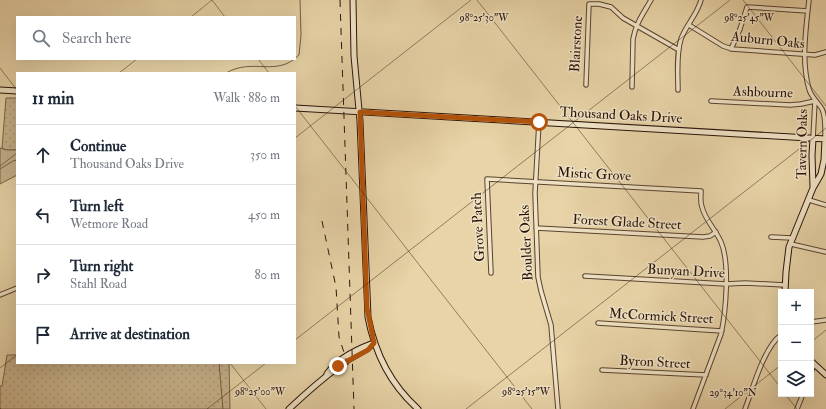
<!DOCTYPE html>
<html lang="en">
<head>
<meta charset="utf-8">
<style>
  body { margin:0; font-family:"IM FELL Double Pica",serif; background:#f2f2f3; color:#1f2937 }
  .controls { position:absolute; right:12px; bottom:12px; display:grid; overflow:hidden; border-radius:0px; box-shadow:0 4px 16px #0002 }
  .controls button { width:36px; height:36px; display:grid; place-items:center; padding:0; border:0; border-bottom:1px solid #e0e1e3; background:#fff; color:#1f2937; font:20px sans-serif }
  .stop { position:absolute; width:12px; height:12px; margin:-9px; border:3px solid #b45309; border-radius:50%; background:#fff }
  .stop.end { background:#b45309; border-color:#fff; box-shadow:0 1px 4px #0008 }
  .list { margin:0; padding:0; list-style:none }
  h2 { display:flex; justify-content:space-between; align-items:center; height:52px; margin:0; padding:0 16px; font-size:17px }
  h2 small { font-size:13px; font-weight:400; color:#747a83 }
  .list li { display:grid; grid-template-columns:26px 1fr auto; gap:12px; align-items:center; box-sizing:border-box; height:60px; padding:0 16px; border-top:1px solid #e0e1e3 }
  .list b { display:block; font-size:15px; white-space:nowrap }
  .list p { margin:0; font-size:13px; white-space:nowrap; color:#747a83 }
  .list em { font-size:13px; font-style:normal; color:#747a83 }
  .icon { flex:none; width:22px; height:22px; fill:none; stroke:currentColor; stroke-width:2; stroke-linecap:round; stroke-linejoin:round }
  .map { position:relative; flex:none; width:826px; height:409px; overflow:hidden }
  .search { position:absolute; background:#fff; box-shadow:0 4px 16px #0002; left:16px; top:16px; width:280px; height:44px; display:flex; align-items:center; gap:10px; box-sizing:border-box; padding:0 14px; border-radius:0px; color:#747a83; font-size:15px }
  .panel { position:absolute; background:#fff; box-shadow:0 4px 16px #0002; left:16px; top:72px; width:280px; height:292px; border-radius:0px }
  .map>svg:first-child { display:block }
  .grass { fill:url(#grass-dots); stroke:#78634a }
  .green { fill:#c8b38d; stroke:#78634a }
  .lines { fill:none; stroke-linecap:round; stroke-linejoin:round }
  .stream { stroke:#755f48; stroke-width:1 }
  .street-casing { stroke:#594330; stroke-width:5.5 }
  .secondary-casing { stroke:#291308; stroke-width:7 }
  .street { stroke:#f0e3c6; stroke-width:3.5 }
  .secondary { stroke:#f0e3c6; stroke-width:5 }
  .rail { stroke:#291308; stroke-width:1; stroke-dasharray:7 7; stroke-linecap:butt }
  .route { stroke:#b45309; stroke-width:5 }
  .ticks { fill:none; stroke:#291308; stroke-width:1; stroke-opacity:0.45 }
  .labels { text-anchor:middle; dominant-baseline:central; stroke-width:3; stroke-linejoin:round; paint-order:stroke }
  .street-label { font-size:14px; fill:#291308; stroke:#f0e3c6 }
  .ticks-label { font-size:10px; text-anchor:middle; fill:#291308; stroke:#f0e3c6; stroke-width:3; stroke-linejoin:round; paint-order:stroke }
</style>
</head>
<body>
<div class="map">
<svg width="826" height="409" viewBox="0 0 826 409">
  <defs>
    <pattern id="grass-dots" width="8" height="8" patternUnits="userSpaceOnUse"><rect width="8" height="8" fill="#c8b38d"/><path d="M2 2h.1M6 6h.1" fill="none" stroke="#ac9978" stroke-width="1.8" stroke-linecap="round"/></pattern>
  </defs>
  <rect width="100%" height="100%" fill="#e8d4a8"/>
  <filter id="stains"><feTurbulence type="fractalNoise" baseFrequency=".005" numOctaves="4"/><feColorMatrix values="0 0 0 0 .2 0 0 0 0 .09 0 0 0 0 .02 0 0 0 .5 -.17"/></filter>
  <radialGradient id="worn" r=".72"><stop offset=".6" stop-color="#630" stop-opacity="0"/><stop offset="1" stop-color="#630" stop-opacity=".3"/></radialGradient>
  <path class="grass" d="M 6,98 L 17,98 L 17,150 L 6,150 L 2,148 Z
    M 7,355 L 17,355 L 17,363 L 229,363 L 230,409 L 0,409 L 0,386 L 2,386 Z"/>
  <path class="green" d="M 0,148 L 6,150 L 17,150 L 17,175 L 0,184 Z"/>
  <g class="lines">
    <path class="stream" d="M 226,73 C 253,57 276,78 299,55 L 301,35 L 300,0
      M 0,169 L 13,161 L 17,160
      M 219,363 L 223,409"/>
    <defs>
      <path id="street" d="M 809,0 C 806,28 801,61 809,89 C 811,97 818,102 822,109 C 826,117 825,130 825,139
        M 689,25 L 723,46 L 732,49 L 815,55 L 826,52
        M 731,49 L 740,29 L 747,7 L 808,11
        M 586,85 L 589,4 L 599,4 L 611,7 L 623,18 L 679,50
        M 632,87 L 633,39 C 636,23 643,14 651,0
        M 678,90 C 678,74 676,55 681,39 C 686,25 697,15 701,0
        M 711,101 L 790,105 L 801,104 L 815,101
        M 539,122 L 535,193 L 538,277 L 541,291 L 551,325 L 558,409
        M 813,139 L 815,101
        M 809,200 L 826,205
        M 536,228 L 703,237 L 710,236 L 716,232
        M 771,237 L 792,238
        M 791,244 L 826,252
        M 491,273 L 487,179 L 701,191 C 701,196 700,202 702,207 C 705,220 716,230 721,242 C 730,263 726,311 721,334 L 693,409
        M 585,276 L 726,284 L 745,283 L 785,285
        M 0,295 L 17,288
        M 811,322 L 826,320
        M 598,323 L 722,331
        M 602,370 L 706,375
        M 811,373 L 814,364
        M 745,409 C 753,388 764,347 781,335
        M 797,409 L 803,394"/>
      <path id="secondary" d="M 353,0 L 354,56 L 360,121 L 368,317 C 375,354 390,384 418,409
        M 0,90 L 17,91
        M 295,108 L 826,139
        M 813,139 L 812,155 L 813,187
        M 785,292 L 786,272 L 789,247 L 813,188 L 821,174 L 824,160 L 825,139
        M 811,361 L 826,375
        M 327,374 C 337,359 355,350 371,344
        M 289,409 C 305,394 321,380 338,367 C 349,357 364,353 374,343"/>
    </defs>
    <use href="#street" class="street-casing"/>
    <use href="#secondary" class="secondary-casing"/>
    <use href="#street" class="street"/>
    <use href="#secondary" class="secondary"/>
    <path class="rail" d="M 340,0 L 354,409
      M 322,221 L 336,287 L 339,337 L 349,368"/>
  </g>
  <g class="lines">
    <path class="route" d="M 338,366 L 368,350 L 374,343 L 367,308 L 360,112 L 539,122"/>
  </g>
  <path class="ticks" d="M 212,0 L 225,17M 477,0 L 781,388M 743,0 L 826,106M 191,17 L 212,0M 258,59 L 269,73M 0,68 L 17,90M 119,73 L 137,59M 295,106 L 532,409M 295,138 L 471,0M 0,166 L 17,153M 295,340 L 730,0M 811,342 L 826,330M 230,363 L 266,409M 0,368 L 17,355M 785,394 L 797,409M 0,408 L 1,409M 207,409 L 266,363M 466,409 L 826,128M 725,409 L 781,365"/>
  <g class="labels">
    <g class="street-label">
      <text transform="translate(768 40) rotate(6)">Auburn Oaks</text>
      <text transform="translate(576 44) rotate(-87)">Blairstone</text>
      <text transform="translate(763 92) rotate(2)">Ashbourne</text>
      <text transform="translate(621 115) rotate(3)">Thousand Oaks Drive</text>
      <text transform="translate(802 144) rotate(-89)">Tavern Oaks</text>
      <text transform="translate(594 174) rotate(3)">Mistic Grove</text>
      <text transform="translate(627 222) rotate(3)">Forest Glade Street</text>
      <text transform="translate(478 227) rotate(-93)">Grove Patch</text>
      <text transform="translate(526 243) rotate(-93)">Boulder Oaks</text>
      <text transform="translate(686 271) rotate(3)">Bunyan Drive</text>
      <text transform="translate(661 316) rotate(3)">McCormick Street</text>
      <text transform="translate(655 362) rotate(3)">Byron Street</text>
    </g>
  </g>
  <g class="ticks-label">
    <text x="484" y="21">98°25'30"W</text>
    <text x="749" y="21">98°25'45"W</text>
    <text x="260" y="395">98°25'00"W</text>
    <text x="526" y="395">98°25'15"W</text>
    <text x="733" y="396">29°34'10"N</text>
  </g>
  <rect width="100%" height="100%" filter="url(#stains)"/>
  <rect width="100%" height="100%" fill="url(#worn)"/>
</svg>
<div class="controls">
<button>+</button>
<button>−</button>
<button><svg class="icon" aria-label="layers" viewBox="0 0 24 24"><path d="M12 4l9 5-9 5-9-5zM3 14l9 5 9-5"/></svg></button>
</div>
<div class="stop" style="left:539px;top:122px"></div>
<div class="stop end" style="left:338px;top:366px"></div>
<div class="search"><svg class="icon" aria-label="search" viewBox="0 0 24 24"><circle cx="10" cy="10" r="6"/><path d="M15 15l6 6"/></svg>Search here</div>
<section class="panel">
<h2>11 min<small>Walk · 880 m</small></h2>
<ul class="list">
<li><svg class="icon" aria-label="ahead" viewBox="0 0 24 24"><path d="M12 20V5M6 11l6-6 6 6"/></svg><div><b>Continue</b><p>Thousand Oaks Drive</p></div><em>350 m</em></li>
<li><svg class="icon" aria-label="left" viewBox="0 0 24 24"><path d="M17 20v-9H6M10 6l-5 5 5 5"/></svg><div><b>Turn left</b><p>Wetmore Road</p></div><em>450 m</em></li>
<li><svg class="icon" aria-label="right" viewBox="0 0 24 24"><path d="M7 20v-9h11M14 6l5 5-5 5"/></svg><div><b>Turn right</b><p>Stahl Road</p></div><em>80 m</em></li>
<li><svg class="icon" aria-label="arrive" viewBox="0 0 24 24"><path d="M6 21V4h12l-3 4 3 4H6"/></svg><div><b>Arrive at destination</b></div></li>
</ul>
</section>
</div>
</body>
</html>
